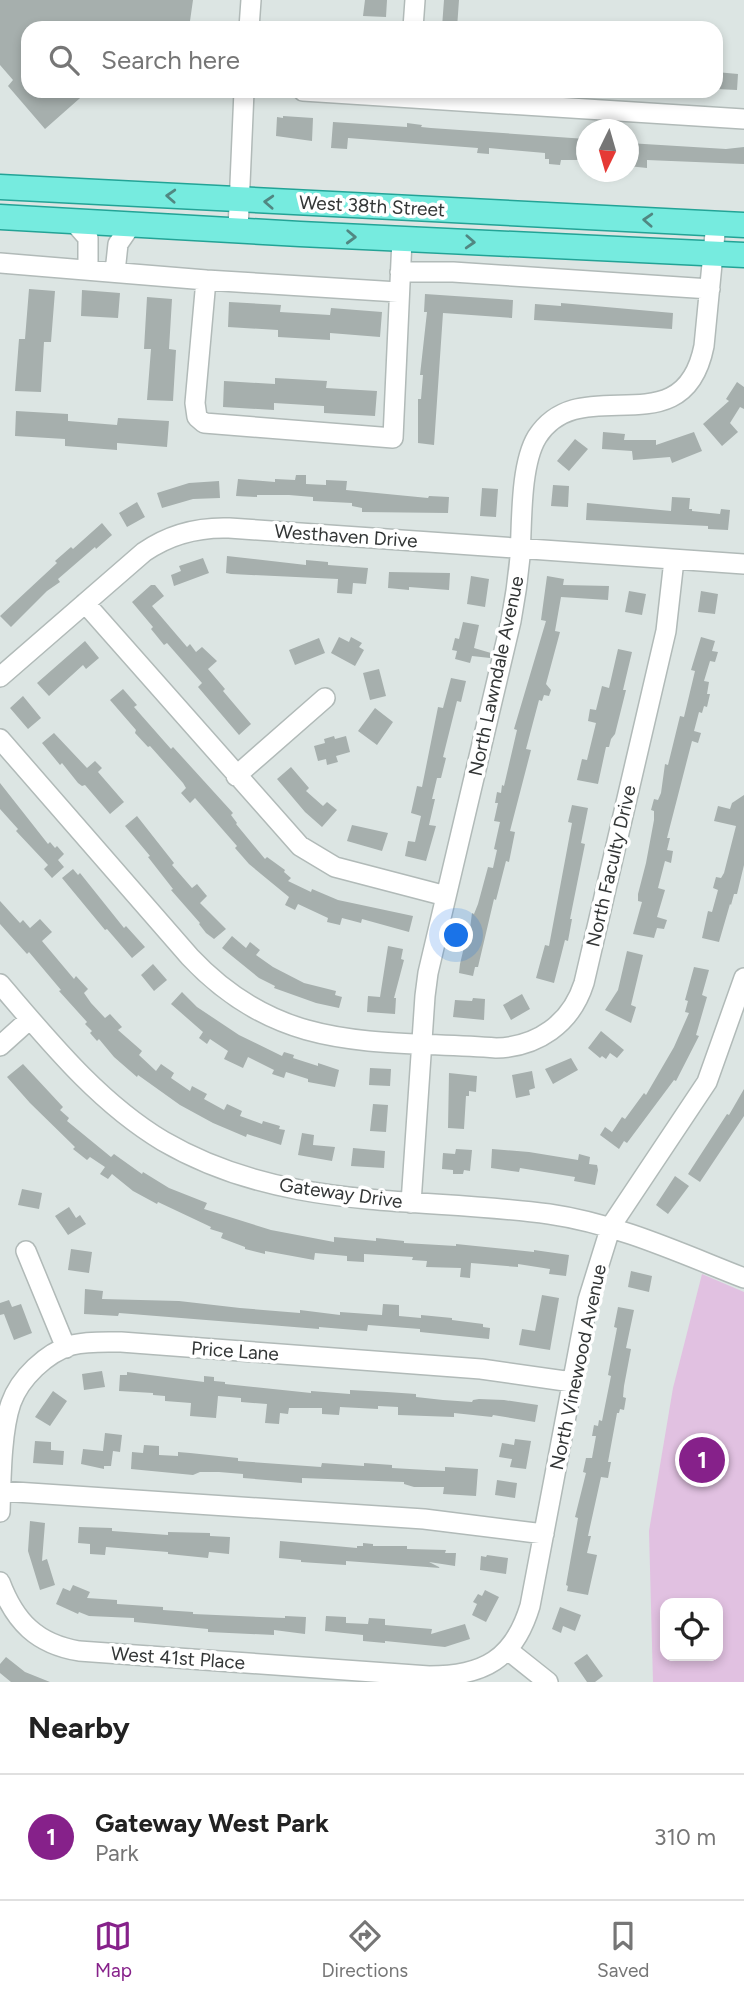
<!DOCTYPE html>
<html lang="en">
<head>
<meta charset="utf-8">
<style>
  body { margin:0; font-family:Figtree,sans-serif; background:#f2f2f2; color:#222 }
  .controls { position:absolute; right:21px; bottom:21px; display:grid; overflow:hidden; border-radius:14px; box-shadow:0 4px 10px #0003 }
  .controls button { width:63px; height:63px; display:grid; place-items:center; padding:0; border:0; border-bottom:2px solid #e0e0e0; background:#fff; color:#222; font:35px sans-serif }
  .compass { position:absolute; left:576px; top:119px; width:63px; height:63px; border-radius:50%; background:#fff; box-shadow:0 4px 10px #0003; rotate:185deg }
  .you { position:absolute; left:457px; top:936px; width:24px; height:24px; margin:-18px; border:5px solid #fff; border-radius:50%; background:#1a73e8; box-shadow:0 0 0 10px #1a73e833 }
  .badge { display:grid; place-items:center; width:46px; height:46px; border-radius:50%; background:#86218a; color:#fff; font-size:23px; font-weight:700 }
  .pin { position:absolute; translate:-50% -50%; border:4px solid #fff; box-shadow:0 2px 7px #0006 }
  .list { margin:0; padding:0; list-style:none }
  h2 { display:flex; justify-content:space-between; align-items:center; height:91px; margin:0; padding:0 28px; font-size:30px }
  h2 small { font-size:23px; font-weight:400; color:#767676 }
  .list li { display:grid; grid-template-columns:46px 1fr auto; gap:21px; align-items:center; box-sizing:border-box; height:126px; padding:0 28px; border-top:2px solid #e0e0e0 }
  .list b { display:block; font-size:26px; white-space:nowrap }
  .list p { margin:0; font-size:23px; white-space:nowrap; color:#767676 }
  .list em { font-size:23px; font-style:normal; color:#767676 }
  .icon { flex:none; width:38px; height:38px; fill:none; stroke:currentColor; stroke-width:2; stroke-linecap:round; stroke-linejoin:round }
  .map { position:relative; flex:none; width:744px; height:1682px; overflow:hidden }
  .search { position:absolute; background:#fff; box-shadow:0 4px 10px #0003; left:21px; right:21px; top:21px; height:77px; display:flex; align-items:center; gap:18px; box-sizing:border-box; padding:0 24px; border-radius:21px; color:#767676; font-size:26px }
  .sheet { height:217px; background:#fff }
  nav { display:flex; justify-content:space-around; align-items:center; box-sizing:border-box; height:98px; border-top:2px solid #e0e0e0; background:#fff; font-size:19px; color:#767676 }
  nav a { display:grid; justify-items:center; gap:4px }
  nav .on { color:#86218a }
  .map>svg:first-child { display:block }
  .green { fill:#e1c1e1; fill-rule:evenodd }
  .building { fill:#a6afad }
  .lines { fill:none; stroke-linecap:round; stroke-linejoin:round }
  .minor-casing { stroke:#b1bab8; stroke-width:22 }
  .major-casing { stroke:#23a396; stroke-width:27 }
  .minor { stroke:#fff; stroke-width:19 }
  .major { stroke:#76ebdf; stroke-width:24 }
  .oneway { stroke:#518782 }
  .labels { text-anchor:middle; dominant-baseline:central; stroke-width:7; stroke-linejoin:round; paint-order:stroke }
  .street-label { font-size:19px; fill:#333636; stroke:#fff }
</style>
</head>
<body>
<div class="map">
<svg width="744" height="1682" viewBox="0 0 744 1682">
  <rect width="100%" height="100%" fill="#dce5e3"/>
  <path class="green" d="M 702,1274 L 744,1292 L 744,1682 L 653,1682 L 649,1531 L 673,1388 ZM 718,1603 L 718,1656 L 665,1656 L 665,1603 Z"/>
  <path class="building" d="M 0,0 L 193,0 L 189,28 L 28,28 L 28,91 L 88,91 L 45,129 L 8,86 L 13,80 L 0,65 Z
    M 365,0 L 387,0 L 386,17 L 363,16 Z
    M 444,0 L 459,0 L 457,28 L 442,27 Z
    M 716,72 L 738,74 L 737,90 L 716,89 Z
    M 283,116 L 313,118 L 312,141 L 276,136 L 277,117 L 283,118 Z
    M 333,122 L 407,127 L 407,123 L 422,125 L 421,127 L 431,128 L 586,139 L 586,160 L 561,160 L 560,165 L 549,164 L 549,159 L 545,159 L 545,153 L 489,148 L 489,154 L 477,153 L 478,148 L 348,138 L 347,149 L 331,148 Z
    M 628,143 L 726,149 L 744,147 L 744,164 L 647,160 L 647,168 L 628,166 Z
    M 29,289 L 55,291 L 51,342 L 44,342 L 41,392 L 15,391 L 19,339 L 25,339 Z
    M 82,290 L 120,293 L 118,318 L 81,316 Z
    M 425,294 L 513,300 L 512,318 L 443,313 L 434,445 L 418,443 L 418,399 L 421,399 L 423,375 L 420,375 L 427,312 L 424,312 Z
    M 147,297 L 172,299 L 169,349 L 176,350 L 173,401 L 147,400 L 151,349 L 144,349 Z
    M 229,302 L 281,305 L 280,312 L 330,315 L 331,308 L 382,312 L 380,337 L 330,333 L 330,340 L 278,337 L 278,330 L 228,327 Z
    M 561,303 L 673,313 L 672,329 L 534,320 L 535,304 L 561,306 Z
    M 275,378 L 327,381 L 326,388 L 377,391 L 375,416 L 324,413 L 324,406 L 274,403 L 274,410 L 223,407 L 224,381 L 275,384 Z
    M 737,382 L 744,387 L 744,409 L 740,407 L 730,423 L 738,432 L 722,446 L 703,424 L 729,401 L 726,399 Z
    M 16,411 L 68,414 L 68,421 L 117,425 L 118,418 L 169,421 L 167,447 L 117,443 L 117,450 L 65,446 L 65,439 L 15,436 Z
    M 603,432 L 625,434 L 624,440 L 656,440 L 656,445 L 694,432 L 702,451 L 672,463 L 670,457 L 633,460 L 632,451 L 602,449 Z
    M 575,439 L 588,449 L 569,471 L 557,461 Z
    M 296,475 L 306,475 L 306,484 L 326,485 L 326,480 L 347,481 L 346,490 L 428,498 L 429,496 L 449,497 L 448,513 L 362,512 L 362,508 L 352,506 L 352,503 L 313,501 L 313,497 L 289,495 L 257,495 L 257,497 L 236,496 L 238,479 L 275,482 L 275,479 L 295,480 Z
    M 219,481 L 220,498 L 193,499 L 162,508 L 157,493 L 189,483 Z
    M 553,485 L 569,486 L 568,507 L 551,506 Z
    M 482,488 L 498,489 L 496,517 L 480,516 Z
    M 672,497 L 690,498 L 689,509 L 692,509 L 692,511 L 720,514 L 721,509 L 730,510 L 728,530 L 708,529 L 708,526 L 586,520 L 587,503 L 671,511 Z
    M 137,502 L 145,517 L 127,527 L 119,513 Z
    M 102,523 L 112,535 L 96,549 L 95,547 L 58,579 L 60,582 L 47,591 L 11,627 L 0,616 L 57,563 L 55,561 L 71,547 L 73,549 Z
    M 227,556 L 306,565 L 306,560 L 328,562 L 328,565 L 368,568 L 366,584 L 353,583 L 352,594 L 337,593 L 338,579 L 231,574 L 226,573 Z
    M 203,558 L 209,573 L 174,586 L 171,575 L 181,571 L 179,566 Z
    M 389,572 L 450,573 L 449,590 L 409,587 L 409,590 L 388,588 Z
    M 471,576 L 489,579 L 485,607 L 467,604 Z
    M 547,576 L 564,579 L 563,585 L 609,586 L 608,600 L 561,597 L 555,631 L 560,632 L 546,684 L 551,690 L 549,696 L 544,695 L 542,701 L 539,700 L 526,749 L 531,750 L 510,831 L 515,832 L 509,862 L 506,861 L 496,900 L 494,899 L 478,967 L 475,967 L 473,976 L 459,973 L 460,964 L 464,947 L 468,944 L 472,913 L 474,914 L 478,904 L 488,867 L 493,868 L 497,850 L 494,849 L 500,822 L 494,821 L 498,803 L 495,803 L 497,792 L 501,793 L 502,785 L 504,786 L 517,730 L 514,729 L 546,621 L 541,620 Z
    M 151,585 L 155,585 L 164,596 L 152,606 L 187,647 L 190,644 L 196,652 L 202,647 L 217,661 L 208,669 L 225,689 L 223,691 L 251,724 L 239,735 L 198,687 L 202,683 L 167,643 L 164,645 L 151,629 L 153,627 L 132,602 Z
    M 629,591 L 646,594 L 642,615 L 625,612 Z
    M 701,591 L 718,594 L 715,614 L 698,612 Z
    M 463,622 L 479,625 L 474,648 L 491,653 L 490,658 L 472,656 L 470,663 L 455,659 L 457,651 L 452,650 L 455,638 L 459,639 Z
    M 339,637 L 349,642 L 351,637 L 362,643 L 359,647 L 364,650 L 355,666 L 331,653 Z
    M 701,637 L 715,641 L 712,651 L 718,652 L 715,662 L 710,661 L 704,681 L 709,682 L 707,694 L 710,694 L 707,707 L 704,706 L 702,713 L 699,712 L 694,731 L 701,733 L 698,743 L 692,741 L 667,838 L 670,838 L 667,850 L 673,851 L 671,863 L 665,861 L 658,888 L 665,890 L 657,917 L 667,920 L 664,929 L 657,928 L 654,938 L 633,934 L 642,902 L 638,901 L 638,894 L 646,863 L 654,820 L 654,811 L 651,810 L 654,799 L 658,800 L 661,793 L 665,764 L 668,765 L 680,716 L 684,717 L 695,671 L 691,670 Z
    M 319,638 L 325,653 L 295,665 L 289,650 Z
    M 85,641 L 99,658 L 86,669 L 83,665 L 49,696 L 37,683 Z
    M 618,649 L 632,652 L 623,690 L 626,690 L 615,734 L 611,739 L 609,747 L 606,747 L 598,784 L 577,780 L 582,759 L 587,760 L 596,723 L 588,721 L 590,709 L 596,710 L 602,686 L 609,688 Z
    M 379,669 L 386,696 L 370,700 L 363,673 Z
    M 451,678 L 466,681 L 461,702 L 457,701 L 443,757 L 446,758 L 441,778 L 437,778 L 432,799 L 435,799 L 429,825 L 436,826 L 426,861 L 405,856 L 408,841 L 415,842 L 421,816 L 411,813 L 417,786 L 422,787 L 438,707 L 443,708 Z
    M 123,689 L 137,705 L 134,707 L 171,749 L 173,747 L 233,813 L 231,815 L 237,823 L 236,824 L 265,859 L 267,857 L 285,870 L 284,872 L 291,878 L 288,881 L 311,892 L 312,889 L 338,900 L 413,916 L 409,932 L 362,919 L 361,923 L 342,918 L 340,925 L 327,922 L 328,918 L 298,904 L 295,910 L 285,905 L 289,897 L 249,864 L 235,848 L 237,846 L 195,798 L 190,803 L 181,793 L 186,788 L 183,783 L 150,746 L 148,747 L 135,733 L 136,730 L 110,700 Z
    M 23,696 L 41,718 L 28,729 L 10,708 Z
    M 375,708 L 393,722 L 377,745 L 358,731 Z
    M 54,733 L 87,768 L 95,761 L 102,768 L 98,772 L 124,802 L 110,814 L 85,785 L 82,786 L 78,783 L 62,763 L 60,765 L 42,743 Z
    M 334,736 L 335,739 L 346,736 L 350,752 L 336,756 L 338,762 L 327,765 L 326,759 L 318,761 L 314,746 L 325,743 L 324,739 Z
    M 291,767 L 309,788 L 306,791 L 323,806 L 327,802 L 337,810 L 322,827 L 305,812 L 277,779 Z
    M 0,783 L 48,844 L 50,842 L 55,848 L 57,846 L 64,854 L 58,860 L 64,867 L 52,878 L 44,869 L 48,865 L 16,831 L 18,829 L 0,809 Z
    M 744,795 L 744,865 L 737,894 L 734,894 L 731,905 L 730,904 L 719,942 L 702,938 L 708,911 L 712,912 L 718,890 L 713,888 L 716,877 L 721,878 L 724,873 L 736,826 L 714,821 L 718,806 L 730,809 L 732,803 Z
    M 572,805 L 588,808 L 581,843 L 585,844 L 570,919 L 572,919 L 568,941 L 565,940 L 554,983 L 536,978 L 545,945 L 549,946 L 572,823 L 568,822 Z
    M 137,816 L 174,863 L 172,865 L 192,888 L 197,884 L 207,896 L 200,903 L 226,929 L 214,939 L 206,933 L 199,924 L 200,923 L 171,890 L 173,889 L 148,857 L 150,856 L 125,826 Z
    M 352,825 L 388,833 L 382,851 L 347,841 Z
    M 73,869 L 78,875 L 80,873 L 124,928 L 126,926 L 145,947 L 132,958 L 107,929 L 105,930 L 62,878 Z
    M 0,901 L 20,923 L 23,920 L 30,928 L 40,919 L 52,932 L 42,941 L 74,979 L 76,976 L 88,989 L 84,993 L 91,1003 L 105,1018 L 110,1014 L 122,1027 L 118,1030 L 142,1051 L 139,1055 L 156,1071 L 161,1064 L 174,1073 L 171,1078 L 190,1091 L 192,1086 L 207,1094 L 204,1099 L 224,1110 L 227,1104 L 242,1111 L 240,1116 L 262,1124 L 263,1121 L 280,1126 L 279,1129 L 285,1130 L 281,1145 L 247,1134 L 246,1137 L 213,1123 L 180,1105 L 138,1075 L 137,1077 L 114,1057 L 99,1039 L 97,1041 L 90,1033 L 92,1031 L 85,1024 L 87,1022 L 59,991 L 61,990 L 29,952 L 27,954 L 0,924 Z
    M 232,936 L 246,948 L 250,942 L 260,950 L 256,955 L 273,967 L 304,983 L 336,991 L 335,995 L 342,997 L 339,1008 L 316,1003 L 274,988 L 275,986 L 259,978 L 222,948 Z
    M 388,946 L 403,949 L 401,959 L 404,960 L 394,998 L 396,998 L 395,1014 L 367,1012 L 368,996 L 380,997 Z
    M 627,951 L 643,955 L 631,1005 L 636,1007 L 631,1023 L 605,1010 L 618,990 Z
    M 153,964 L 167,980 L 154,991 L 141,975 Z
    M 694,967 L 709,970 L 702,995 L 707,997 L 696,1035 L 699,1036 L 676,1081 L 674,1080 L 627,1143 L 624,1141 L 619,1149 L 600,1135 L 605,1127 L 612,1132 L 622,1117 L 625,1119 L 644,1093 L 646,1095 L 674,1047 L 689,1013 L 685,1012 L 688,1001 L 685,1000 Z
    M 182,992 L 197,1007 L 239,1035 L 282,1056 L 284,1052 L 294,1055 L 293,1058 L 318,1066 L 318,1063 L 339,1070 L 335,1087 L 308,1082 L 308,1079 L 286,1072 L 284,1078 L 272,1074 L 274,1070 L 248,1057 L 243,1068 L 224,1059 L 228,1051 L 210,1039 L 207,1044 L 199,1038 L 203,1032 L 171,1004 Z
    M 522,994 L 530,1009 L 511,1020 L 503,1005 Z
    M 473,998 L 485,999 L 484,1020 L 453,1017 L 455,1000 L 472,1001 Z
    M 601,1031 L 624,1050 L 617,1058 L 610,1053 L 606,1059 L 602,1056 L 600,1058 L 588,1048 Z
    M 571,1058 L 578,1070 L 553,1084 L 545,1069 Z
    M 23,1064 L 63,1107 L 60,1110 L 69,1118 L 67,1121 L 111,1157 L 114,1154 L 142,1174 L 143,1172 L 169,1188 L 207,1203 L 204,1209 L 271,1230 L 334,1242 L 334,1237 L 376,1241 L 376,1238 L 404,1241 L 404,1243 L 456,1246 L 456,1244 L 534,1252 L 534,1250 L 569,1255 L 566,1276 L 549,1274 L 550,1269 L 518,1264 L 518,1267 L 471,1263 L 470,1278 L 460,1277 L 461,1268 L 426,1267 L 427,1261 L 412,1260 L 413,1257 L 364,1254 L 364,1262 L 347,1261 L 347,1256 L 315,1253 L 314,1260 L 265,1251 L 265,1254 L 245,1249 L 245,1247 L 221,1238 L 223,1233 L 210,1229 L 211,1227 L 158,1202 L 157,1204 L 133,1191 L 112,1174 L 108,1179 L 100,1174 L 105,1167 L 90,1157 L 87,1160 L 73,1149 L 75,1147 L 30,1103 L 7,1077 Z
    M 370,1068 L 391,1069 L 390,1086 L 369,1085 Z
    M 532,1071 L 535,1088 L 529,1090 L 530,1095 L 516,1098 L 512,1075 Z
    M 449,1073 L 477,1076 L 476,1092 L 469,1091 L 469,1096 L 466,1096 L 464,1129 L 448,1128 Z
    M 744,1089 L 744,1116 L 700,1182 L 688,1174 L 727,1114 L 729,1115 Z
    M 373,1104 L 388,1105 L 386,1132 L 370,1131 Z
    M 302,1133 L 314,1135 L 313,1145 L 335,1147 L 332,1161 L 298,1155 Z
    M 353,1148 L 385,1151 L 384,1168 L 351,1166 Z
    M 456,1149 L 472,1150 L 470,1171 L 464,1170 L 463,1174 L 453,1174 L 453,1170 L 442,1169 L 443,1153 L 455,1154 Z
    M 492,1149 L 529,1152 L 578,1160 L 579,1154 L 590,1157 L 589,1164 L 597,1165 L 598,1170 L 595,1185 L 574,1181 L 575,1177 L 520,1168 L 519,1172 L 491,1168 Z
    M 675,1176 L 689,1186 L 668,1214 L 656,1205 Z
    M 22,1189 L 42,1193 L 39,1209 L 18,1205 Z
    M 69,1207 L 76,1218 L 80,1215 L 86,1224 L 68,1235 L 55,1216 Z
    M 71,1249 L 92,1252 L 89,1273 L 68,1270 Z
    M 631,1271 L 652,1276 L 649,1292 L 628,1287 Z
    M 85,1289 L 103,1291 L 102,1299 L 179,1301 L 240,1308 L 300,1313 L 300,1310 L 340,1315 L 340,1312 L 382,1315 L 383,1304 L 399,1305 L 399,1316 L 421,1318 L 421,1315 L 452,1318 L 452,1320 L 483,1324 L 483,1327 L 490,1328 L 489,1339 L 420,1332 L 420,1329 L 368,1325 L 367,1331 L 319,1327 L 319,1329 L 119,1313 L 118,1316 L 84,1314 Z
    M 542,1295 L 559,1298 L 550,1350 L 519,1345 L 522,1329 L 535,1331 Z
    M 9,1300 L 12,1307 L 21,1304 L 32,1333 L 14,1340 L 4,1314 L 0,1315 L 0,1303 Z
    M 618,1307 L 634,1310 L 626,1348 L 631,1349 L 624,1386 L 623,1397 L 626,1398 L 624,1410 L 620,1409 L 619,1413 L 617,1413 L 608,1462 L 611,1462 L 608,1478 L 601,1477 L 588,1536 L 591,1536 L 587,1553 L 597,1555 L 588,1595 L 567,1591 L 568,1586 L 566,1585 L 578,1518 L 575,1517 L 586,1473 L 583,1472 L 586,1458 L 592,1458 L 596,1436 L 592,1436 L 594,1425 L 598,1426 L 599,1420 L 602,1421 L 611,1376 L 608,1375 L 617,1328 L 614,1327 Z
    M 102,1371 L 105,1387 L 84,1390 L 82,1374 Z
    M 127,1372 L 204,1382 L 204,1376 L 214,1377 L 214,1381 L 225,1382 L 225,1384 L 311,1393 L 311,1391 L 350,1394 L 350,1390 L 387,1392 L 416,1394 L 416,1397 L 443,1400 L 472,1402 L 473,1400 L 479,1399 L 504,1400 L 538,1405 L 535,1422 L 493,1415 L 492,1417 L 454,1413 L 454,1417 L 398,1415 L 398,1407 L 378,1406 L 378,1409 L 340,1407 L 339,1415 L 322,1414 L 322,1408 L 289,1408 L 288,1414 L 280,1413 L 279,1424 L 265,1423 L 267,1404 L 241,1402 L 241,1398 L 218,1396 L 216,1418 L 190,1416 L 191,1403 L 165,1401 L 165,1396 L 153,1395 L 153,1393 L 119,1391 L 120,1375 L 127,1375 Z
    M 53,1391 L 67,1401 L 50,1426 L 35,1417 Z
    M 105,1433 L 122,1435 L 120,1452 L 113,1451 L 111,1466 L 104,1466 L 104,1469 L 81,1464 L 83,1449 L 103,1451 Z
    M 515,1439 L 531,1441 L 526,1469 L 510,1467 L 512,1459 L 499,1457 L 502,1443 L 514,1445 Z
    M 35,1441 L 51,1442 L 51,1450 L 64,1451 L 63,1465 L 33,1463 Z
    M 144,1445 L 159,1446 L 159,1455 L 178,1456 L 178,1452 L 190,1453 L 238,1458 L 238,1461 L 321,1467 L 322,1463 L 364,1466 L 364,1463 L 392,1465 L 392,1468 L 445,1471 L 445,1467 L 478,1469 L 476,1496 L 443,1494 L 444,1487 L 414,1487 L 404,1484 L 404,1482 L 302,1478 L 302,1483 L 243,1478 L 243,1474 L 219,1472 L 200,1472 L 193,1475 L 131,1469 L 132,1452 L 143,1453 Z
    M 497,1480 L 517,1483 L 515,1498 L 495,1495 Z
    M 30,1521 L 45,1523 L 42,1561 L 47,1559 L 55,1585 L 40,1590 L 28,1551 Z
    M 79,1527 L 112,1528 L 112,1531 L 168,1535 L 168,1532 L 210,1533 L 210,1536 L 230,1537 L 229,1554 L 209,1552 L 208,1558 L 168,1554 L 168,1552 L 106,1547 L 105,1555 L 90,1554 L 90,1544 L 78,1543 Z
    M 280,1541 L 357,1548 L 357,1546 L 363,1546 L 363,1543 L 373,1544 L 373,1546 L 407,1546 L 407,1549 L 446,1550 L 445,1553 L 456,1553 L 455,1566 L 429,1562 L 441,1568 L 346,1561 L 346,1565 L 301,1562 L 301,1560 L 279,1558 Z
    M 487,1555 L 508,1558 L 506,1574 L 480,1570 L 481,1556 L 486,1557 Z
    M 73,1585 L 90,1592 L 87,1598 L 117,1600 L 117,1604 L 163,1607 L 163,1610 L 193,1612 L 193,1614 L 285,1618 L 285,1616 L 306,1617 L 305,1634 L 274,1630 L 274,1635 L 208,1632 L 208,1629 L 134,1622 L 134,1618 L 89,1616 L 79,1612 L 78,1614 L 56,1604 L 63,1588 L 70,1591 Z
    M 485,1590 L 499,1597 L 486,1622 L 472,1615 L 477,1604 L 473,1602 L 478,1594 L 482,1596 Z
    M 560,1607 L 581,1615 L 575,1631 L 563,1626 L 561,1633 L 552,1629 Z
    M 326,1616 L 346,1617 L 346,1623 L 368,1624 L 369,1618 L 385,1619 L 385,1625 L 432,1629 L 431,1634 L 465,1624 L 470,1639 L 445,1647 L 385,1641 L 385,1643 L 363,1641 L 363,1635 L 325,1631 Z
    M 587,1654 L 603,1676 L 595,1682 L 587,1682 L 574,1663 Z
    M 6,1657 L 25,1672 L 50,1682 L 11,1682 L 0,1673 L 0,1664 Z"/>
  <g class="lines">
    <defs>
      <path id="minor" d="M 249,28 L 251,0
        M 413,28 L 415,0
        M 303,91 L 744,119
        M 74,222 L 88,238 L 88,270
        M 238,230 L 244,91
        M 0,263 L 206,280 L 398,292
        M 115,272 L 118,244 L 131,225
        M 400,272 L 453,272 L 710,289
        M 206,280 L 195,403 L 197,417 L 204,423 L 393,438 L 402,239
        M 85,603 L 300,846 L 335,867 L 446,896
        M 0,677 L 144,552 C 170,534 198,527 229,528 L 744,564
        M 0,739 L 190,957 C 282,1055 375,1039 496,1048 C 537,1047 571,1024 584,983 L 666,631 L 674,560
        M 236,776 L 325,698
        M 0,984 C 49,1041 98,1102 163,1141 C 285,1212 416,1196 549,1214 C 618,1224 680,1253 744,1278
        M 0,1046 L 30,1019
        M 411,1203 L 425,996 L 428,973 L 511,621 C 515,600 518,579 520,557 C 522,523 520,465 537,437 C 581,368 683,451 704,346 L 716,223
        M 26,1251 L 66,1348
        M 0,1491 L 424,1519 L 544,1534
        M 0,1512 C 1,1481 1,1432 11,1403 C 20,1378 46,1353 72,1345 C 88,1341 105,1342 121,1342 L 481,1369 L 572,1382
        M 0,1582 C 15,1622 37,1644 79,1651 L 429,1676 C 484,1676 514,1659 530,1606 L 588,1300 L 611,1226 L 707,1082 L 744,978
        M 509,1651 L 548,1682"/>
      <path id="major" d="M 0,187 L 744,225
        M 0,217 L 300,234 L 744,255"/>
    </defs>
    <use href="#minor" class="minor-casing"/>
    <use href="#major" class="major-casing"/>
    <use href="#minor" class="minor"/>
    <use href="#major" class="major"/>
  </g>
  <defs><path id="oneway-chevron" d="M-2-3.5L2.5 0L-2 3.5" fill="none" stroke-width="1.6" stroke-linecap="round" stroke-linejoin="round" transform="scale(1.75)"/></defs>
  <g class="oneway">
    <use href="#oneway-chevron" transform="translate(171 196) rotate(-177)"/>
    <use href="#oneway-chevron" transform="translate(269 202) rotate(-177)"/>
    <use href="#oneway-chevron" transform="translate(648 220) rotate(-177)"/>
    <use href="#oneway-chevron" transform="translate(351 237) rotate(2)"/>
    <use href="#oneway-chevron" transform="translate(470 242) rotate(3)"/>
  </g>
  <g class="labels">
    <g class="street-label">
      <text transform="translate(372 206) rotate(3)">West 38th Street</text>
      <text transform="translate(346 536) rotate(4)">Westhaven Drive</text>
      <text transform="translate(496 676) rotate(-78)">North Lawndale Avenue</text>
      <text transform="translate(611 866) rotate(-77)">North Faculty Drive</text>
      <text transform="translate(341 1193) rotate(8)">Gateway Drive</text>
      <text transform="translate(235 1351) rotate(4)">Price Lane</text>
      <text transform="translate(578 1367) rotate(-78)">North Vinewood Avenue</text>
      <text transform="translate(178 1658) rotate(4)">West 41st Place</text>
    </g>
  </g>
</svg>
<div class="controls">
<button><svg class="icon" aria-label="locate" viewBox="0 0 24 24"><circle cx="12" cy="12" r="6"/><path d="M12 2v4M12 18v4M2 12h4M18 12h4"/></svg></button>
</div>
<svg class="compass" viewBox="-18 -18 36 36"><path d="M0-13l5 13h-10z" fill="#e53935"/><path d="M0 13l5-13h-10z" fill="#767676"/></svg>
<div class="you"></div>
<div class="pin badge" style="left:702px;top:1460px">1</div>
<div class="search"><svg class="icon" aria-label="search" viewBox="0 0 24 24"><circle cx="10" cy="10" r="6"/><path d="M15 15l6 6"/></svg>Search here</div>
</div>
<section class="sheet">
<h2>Nearby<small></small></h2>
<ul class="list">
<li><span class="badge">1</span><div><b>Gateway West Park</b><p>Park</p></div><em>310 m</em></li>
</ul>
</section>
<nav>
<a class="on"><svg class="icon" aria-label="map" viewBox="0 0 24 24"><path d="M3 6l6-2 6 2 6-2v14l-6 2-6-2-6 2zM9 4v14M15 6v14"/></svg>Map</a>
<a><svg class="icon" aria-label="directions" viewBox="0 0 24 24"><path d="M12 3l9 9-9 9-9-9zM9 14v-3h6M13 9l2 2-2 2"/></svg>Directions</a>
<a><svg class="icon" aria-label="saved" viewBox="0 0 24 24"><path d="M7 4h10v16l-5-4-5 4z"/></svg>Saved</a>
</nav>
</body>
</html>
